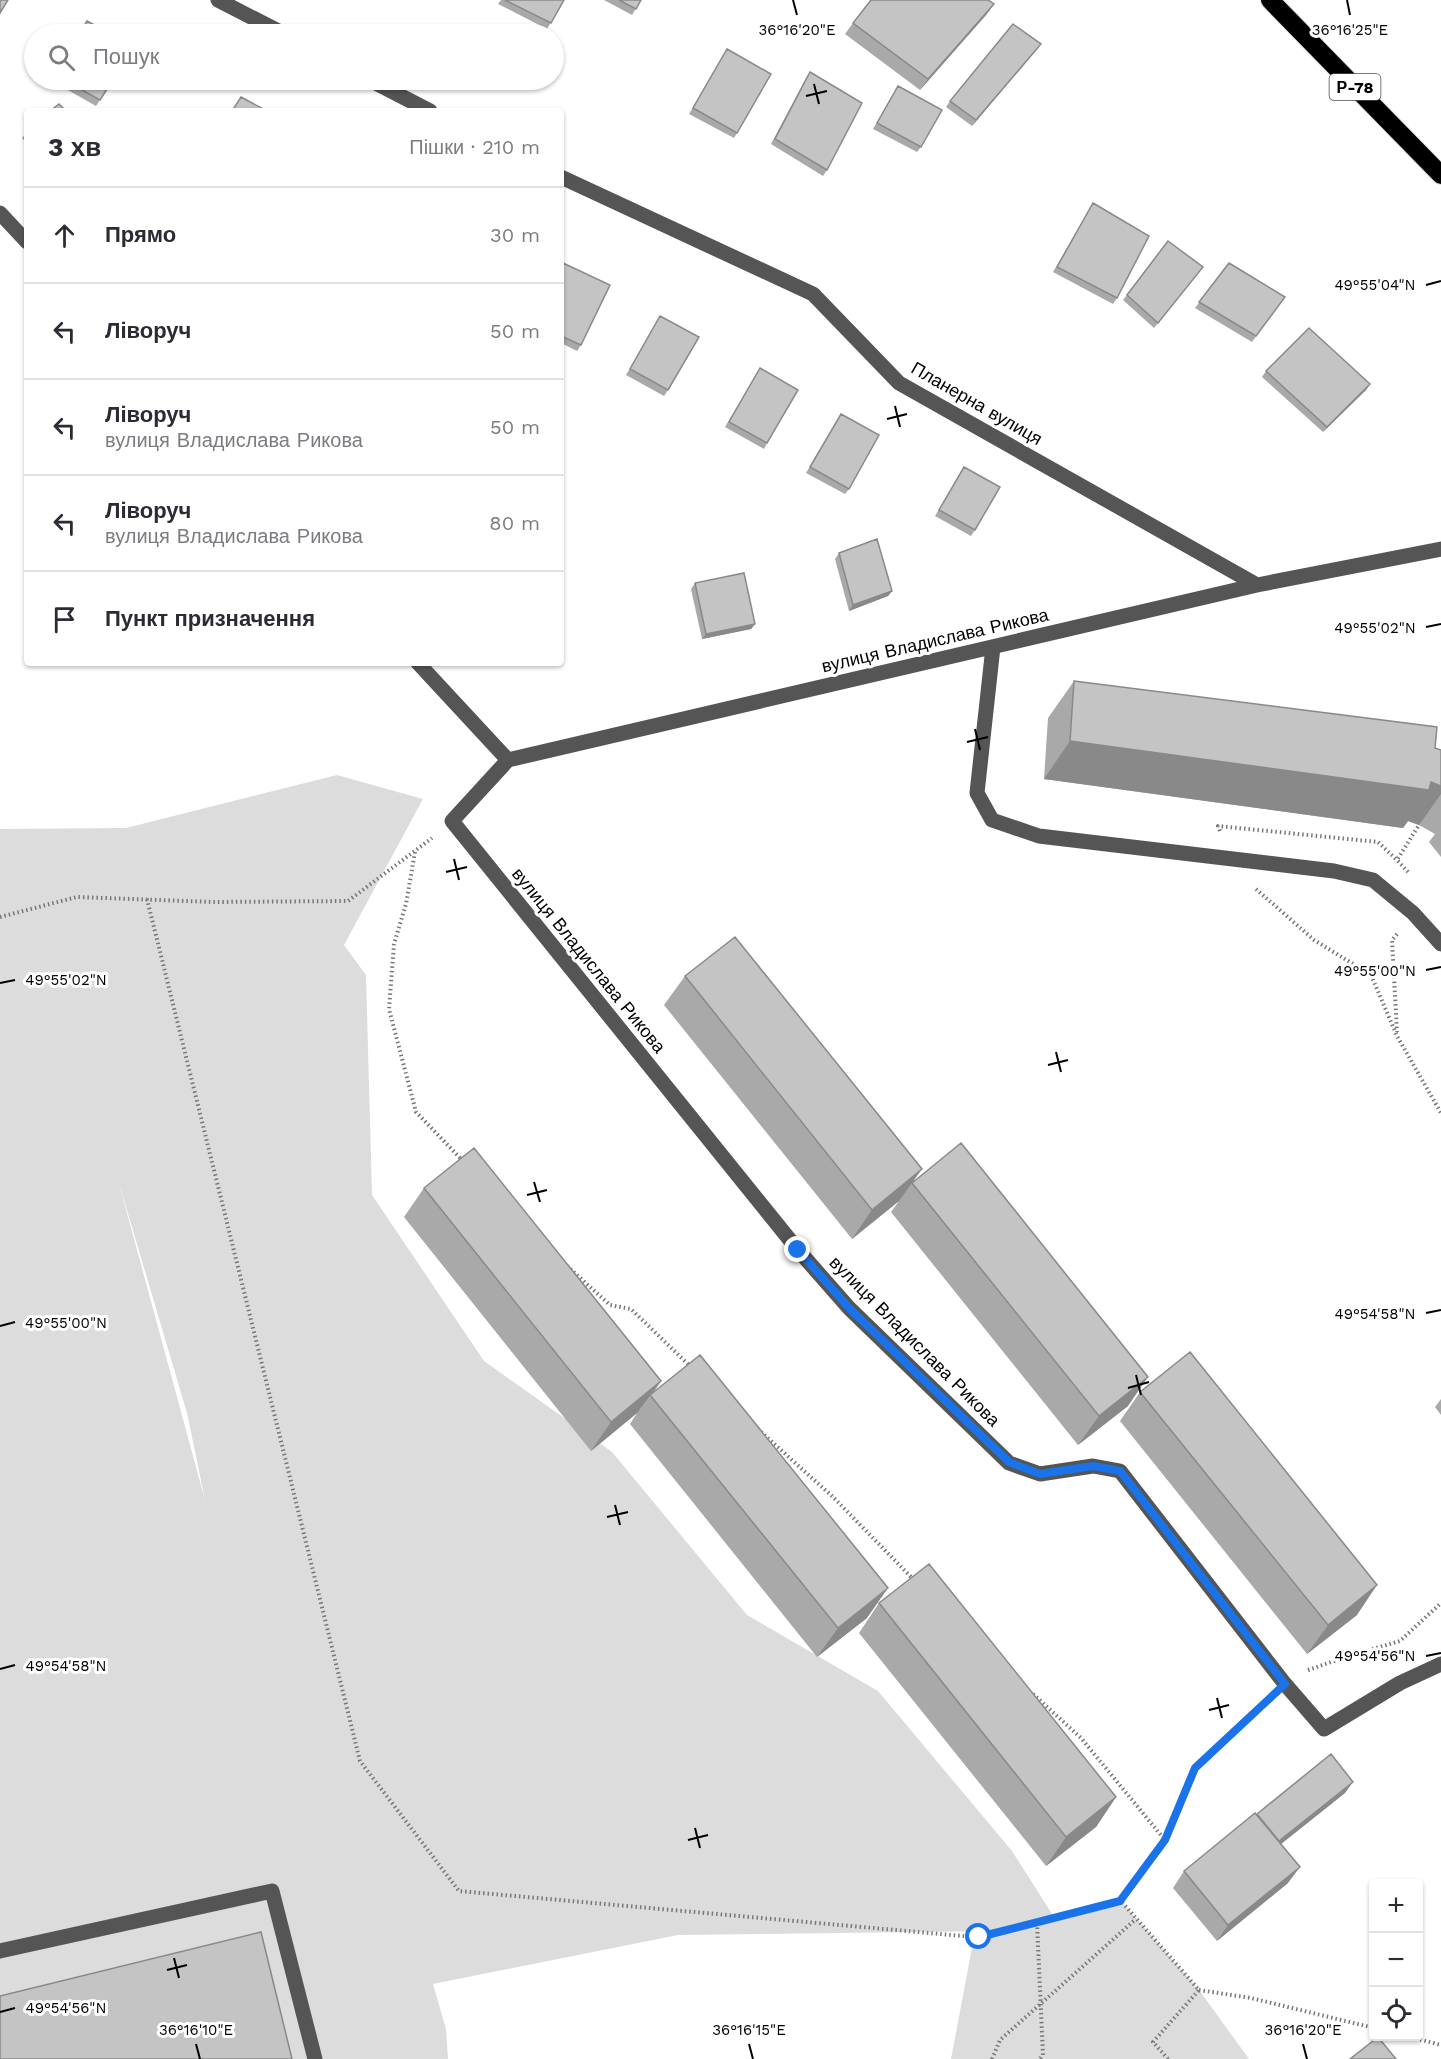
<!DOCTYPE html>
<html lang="uk">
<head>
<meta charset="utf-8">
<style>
  body { margin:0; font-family:"Work Sans",sans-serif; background:#f7f7f7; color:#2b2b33 }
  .controls { position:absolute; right:18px; bottom:18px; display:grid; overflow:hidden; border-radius:6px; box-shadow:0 2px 4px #0004 }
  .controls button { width:54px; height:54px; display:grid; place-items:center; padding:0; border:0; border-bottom:2px solid #e1e1e2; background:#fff; color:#2b2b33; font:30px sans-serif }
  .stop { position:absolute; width:18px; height:18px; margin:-14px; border:4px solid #1a73e8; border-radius:50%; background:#fff }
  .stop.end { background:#1a73e8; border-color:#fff; box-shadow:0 2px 6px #0008 }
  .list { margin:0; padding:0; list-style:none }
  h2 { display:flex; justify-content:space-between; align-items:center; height:78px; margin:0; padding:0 24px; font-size:26px }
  h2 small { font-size:20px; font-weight:400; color:#7c7c81 }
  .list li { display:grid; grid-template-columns:39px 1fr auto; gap:18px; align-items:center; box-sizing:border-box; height:96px; padding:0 24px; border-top:2px solid #e1e1e2 }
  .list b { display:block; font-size:22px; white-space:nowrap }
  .list p { margin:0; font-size:20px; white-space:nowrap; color:#7c7c81 }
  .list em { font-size:20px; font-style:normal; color:#7c7c81 }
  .icon { flex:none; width:33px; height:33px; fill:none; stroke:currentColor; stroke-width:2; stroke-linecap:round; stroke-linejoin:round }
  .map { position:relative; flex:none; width:1441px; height:2059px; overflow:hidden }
  .search { position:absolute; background:#fff; box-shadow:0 2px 4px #0004; left:24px; top:24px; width:540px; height:66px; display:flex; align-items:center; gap:15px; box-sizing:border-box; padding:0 21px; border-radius:33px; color:#7c7c81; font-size:22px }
  .panel { position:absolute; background:#fff; box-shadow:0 2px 4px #0004; left:24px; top:108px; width:540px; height:558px; border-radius:6px }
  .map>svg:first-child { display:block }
  .green { fill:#dcdcdc; fill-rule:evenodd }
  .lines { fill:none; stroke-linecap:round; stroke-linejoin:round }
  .highway-casing { stroke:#dbdbdb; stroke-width:20 }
  .path { stroke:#777; stroke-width:4; stroke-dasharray:1.5 3; stroke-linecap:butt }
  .minor { stroke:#555; stroke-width:15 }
  .highway { stroke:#000; stroke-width:18 }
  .wall { fill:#a9a9a9 }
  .shaded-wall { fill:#898989 }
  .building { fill:#c4c4c4; stroke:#898989; stroke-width:1.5 }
  .route { stroke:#1a73e8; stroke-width:8 }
  .ticks { fill:none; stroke:#000; stroke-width:2 }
  .labels { text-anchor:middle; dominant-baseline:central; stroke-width:6; stroke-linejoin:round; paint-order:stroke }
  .shield { fill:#fff; stroke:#4c4c4c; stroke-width:1.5 }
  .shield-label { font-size:16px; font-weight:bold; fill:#000 }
  .street-label { font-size:18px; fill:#000; stroke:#fff }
  .ticks-label { font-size:15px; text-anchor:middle; fill:#000; stroke:#fff; stroke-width:6; stroke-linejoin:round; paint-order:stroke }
</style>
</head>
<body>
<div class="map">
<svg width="1441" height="2059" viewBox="0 0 1441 2059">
  <rect width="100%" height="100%" fill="#fff"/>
  <path class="green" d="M 337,775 L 423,799 L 344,945 L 366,975 L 372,1195 L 484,1361 L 612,1452 L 747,1615 L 878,1691 L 1012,1851 L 1054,1917 L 1121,1901 L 1199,1990 L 1249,2059 L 951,2059 L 974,1937 L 994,1931 L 678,1935 L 433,1984 L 446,2029 L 448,2059 L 0,2059 L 0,829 L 126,828 ZM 118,1180 L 187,1413 L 205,1500 Z"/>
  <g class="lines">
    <defs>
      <path id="highway" d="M 1270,0 L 1441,175"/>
    </defs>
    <use href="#highway" class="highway-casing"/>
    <path class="path" d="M 1220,831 L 1218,826 L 1378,842 L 1397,860
      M 415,852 L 406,904 L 394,944 L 389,1009 L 416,1112 L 463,1161
      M 1408,872 L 1397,860 L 1419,825
      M 1256,889 L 1314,940 L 1371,975 L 1397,1036 L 1441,1113
      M 147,899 L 360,1761 L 459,1891 L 974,1937 L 1121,1901
      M 0,917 L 77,897 L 213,902 L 348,901 L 432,838
      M 1397,934 L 1392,940 L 1397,1032
      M 567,1266 L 610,1305 L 631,1309 L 692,1368
      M 761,1432 L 833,1497 L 915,1581
      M 1308,1670 L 1346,1657 L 1400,1641 L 1441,1603
      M 1033,1694 L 1081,1738 L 1165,1840
      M 1037,1923 L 1043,2055 L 1040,2059
      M 1199,1990 L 1251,1998 L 1374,2028
      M 1407,2036 L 1441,2045
      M 992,2059 L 1000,2040 L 1136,1919
      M 1168,2059 L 1153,2042 L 1199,1990 L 1121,1901 L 1165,1840 L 1195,1768 L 1266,1701"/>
    <path class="minor" d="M 218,0 L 284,34
      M 370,80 L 430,111
      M 561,177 L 813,294 L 899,383 L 1257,585
      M 0,213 L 27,242
      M 1441,549 L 1257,585 L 508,760 L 452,821 L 798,1250 L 849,1308 L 1009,1463 L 1040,1474 L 1093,1466 L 1120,1471 L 1285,1684 L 1324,1729 L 1400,1683 L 1441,1664
      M 993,647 L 977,793 L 992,820 L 1039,836 L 1334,871 L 1373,880 L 1413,913 L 1441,944
      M 418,663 L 508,760
      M 0,1951 L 272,1891 L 315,2059"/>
    <use href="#highway" class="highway"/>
  </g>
  <path class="wall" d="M 501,0 L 564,0 L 547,29 L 498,4 Z
    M 604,0 L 641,0 L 632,15 Z
    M 994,4 L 986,15 L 920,90 L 845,34 L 853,23 Z
    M 727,49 L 737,133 L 734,138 L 689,114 Z
    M 1037,49 L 972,126 L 946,107 L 950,101 Z
    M 810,72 L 827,170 L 823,176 L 771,144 L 806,78 Z
    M 50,80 L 113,80 L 96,106 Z
    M 898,86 L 921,147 L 917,152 L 873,129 Z
    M 27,132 L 27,144 L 22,138 Z
    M 1093,203 L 1117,298 L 1113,304 L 1053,272 Z
    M 1168,241 L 1203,267 L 1154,328 L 1123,300 Z
    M 563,263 L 581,345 L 577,351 L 561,343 L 561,266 Z
    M 1229,263 L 1285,297 L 1252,342 L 1195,308 Z
    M 660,316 L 668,390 L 664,396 L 626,375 Z
    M 760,368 L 767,443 L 764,449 L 725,427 Z
    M 1266,371 L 1370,384 L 1366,390 L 1323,432 L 1262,377 Z
    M 841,414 L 849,489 L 845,494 L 806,473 Z
    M 964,467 L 975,530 L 971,536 L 935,516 Z
    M 839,553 L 892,591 L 888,596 L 849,611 L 835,559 Z
    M 695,583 L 755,624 L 751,629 L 702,639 L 691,589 Z
    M 1074,681 L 1435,748 L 1441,750 L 1441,857 L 1429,842 L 1435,834 L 1419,825 L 1408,821 L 1403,828 L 1044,779 L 1048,718 Z
    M 685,976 L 914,1180 L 1128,1406 L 1078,1445 L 891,1212 L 899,1201 L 852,1239 L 664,1005 Z
    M 424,1188 L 661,1381 L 654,1392 L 867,1618 L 817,1657 L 630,1424 L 637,1413 L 591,1451 L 404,1217 Z
    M 1140,1392 L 1357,1615 L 1307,1654 L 1120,1421 Z
    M 1441,1399 L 1441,1415 L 1435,1407 Z
    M 879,1603 L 1116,1797 L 1096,1827 L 1046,1866 L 859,1633 Z
    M 1345,1793 L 1281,1844 L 1288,1883 L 1217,1941 L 1173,1888 L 1184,1871 Z"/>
  <path class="shaded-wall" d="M 994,4 L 986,15 L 920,90 L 928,79 Z
    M 1041,44 L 1037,49 L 972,126 L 976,120 Z
    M 1370,384 L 1366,390 L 1323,432 L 1327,427 Z
    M 892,591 L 888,596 L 849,611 L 853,605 Z
    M 755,624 L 751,629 L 702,639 L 706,634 Z
    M 1070,741 L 1431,782 L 1441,786 L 1441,794 L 1419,825 L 1408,821 L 1403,828 L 1044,779 Z
    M 922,1169 L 899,1201 L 852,1239 L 872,1210 Z
    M 1148,1377 L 1128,1406 L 1078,1445 L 1099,1416 Z
    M 661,1381 L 637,1413 L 591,1451 L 611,1422 Z
    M 1377,1585 L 1357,1615 L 1307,1654 L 1328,1625 Z
    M 888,1588 L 867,1618 L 817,1657 L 838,1628 Z
    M 1353,1782 L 1345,1793 L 1266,1856 L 1274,1845 Z
    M 1116,1797 L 1096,1827 L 1046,1866 L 1066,1837 Z
    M 1300,1867 L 1288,1883 L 1217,1941 L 1228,1925 Z"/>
  <path class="building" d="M 0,0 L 8,0 L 0,13 Z
    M 505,0 L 564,0 L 551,23 Z
    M 619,0 L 641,0 L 636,9 Z
    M 871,0 L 988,0 L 994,4 L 928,79 L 853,23 Z
    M 87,21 L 111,34 L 79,34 Z
    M 1013,24 L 1041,44 L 976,120 L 950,101 Z
    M 727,49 L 771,74 L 737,133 L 693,108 Z
    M 810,72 L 862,103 L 827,170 L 775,139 Z
    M 64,80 L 113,80 L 100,100 Z
    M 898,86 L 942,110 L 921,147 L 877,123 Z
    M 241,97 L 267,111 L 232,111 Z
    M 59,104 L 66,111 L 50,111 Z
    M 1093,203 L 1149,236 L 1117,298 L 1057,267 Z
    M 1168,241 L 1203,267 L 1158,323 L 1127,295 Z
    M 563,263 L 610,285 L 581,345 L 561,336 L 561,268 Z
    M 1229,263 L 1285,297 L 1256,336 L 1199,302 Z
    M 660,316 L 699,337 L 668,390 L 630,369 Z
    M 1309,328 L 1370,384 L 1327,427 L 1266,371 Z
    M 760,368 L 798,390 L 767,443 L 729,422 Z
    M 841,414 L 879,435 L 849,489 L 810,467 Z
    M 964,467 L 1000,487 L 975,530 L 939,510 Z
    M 877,539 L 892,591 L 853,605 L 839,553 Z
    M 744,573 L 755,624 L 706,634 L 695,583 Z
    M 1074,681 L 1437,727 L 1435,748 L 1441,750 L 1441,786 L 1431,782 L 1429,790 L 1070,741 Z
    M 735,937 L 922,1169 L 872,1210 L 685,976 Z
    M 961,1143 L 1148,1377 L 1099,1416 L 912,1183 Z
    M 474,1148 L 661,1381 L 611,1422 L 424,1188 Z
    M 1190,1352 L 1377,1585 L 1328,1625 L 1140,1392 Z
    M 700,1355 L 888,1588 L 838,1628 L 650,1395 Z
    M 929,1564 L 1116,1797 L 1066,1837 L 879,1603 Z
    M 1331,1754 L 1353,1782 L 1279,1841 L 1257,1814 Z
    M 1255,1813 L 1300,1867 L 1228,1925 L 1184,1871 Z
    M 261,1932 L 292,2059 L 0,2059 L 0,1996 Z
    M 1378,2037 L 1396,2059 L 1350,2059 Z"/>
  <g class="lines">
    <path class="route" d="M 798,1250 L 849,1308 L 1009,1462 L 1040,1474 L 1093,1466 L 1120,1471 L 1285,1684 L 1195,1768 L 1165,1840 L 1120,1901 L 979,1937"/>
  </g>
  <path class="ticks" d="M 793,0 L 797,15M 1347,0 L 1350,15M 814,84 L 819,104M 806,96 L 827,91M 1426,285 L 1441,281M 895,406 L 900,427M 887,419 L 907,414M 1426,627 L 1441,624M 975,729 L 980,750M 967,742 L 988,737M 454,859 L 459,880M 446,872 L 467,867M 1426,970 L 1441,967M 0,983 L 15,980M 1056,1052 L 1061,1072M 1048,1065 L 1068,1060M 534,1182 L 540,1202M 527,1195 L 547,1190M 1426,1313 L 1441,1310M 0,1326 L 15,1322M 1136,1375 L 1141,1395M 1128,1388 L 1149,1382M 615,1505 L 620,1525M 607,1517 L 628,1512M 1426,1656 L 1441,1653M 0,1669 L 15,1665M 1217,1698 L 1222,1718M 1209,1710 L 1229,1705M 695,1828 L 700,1848M 688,1840 L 708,1835M 174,1958 L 179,1978M 167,1970 L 187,1965M 0,2012 L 15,2008M 196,2044 L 200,2059M 749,2044 L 753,2059M 1303,2044 L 1307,2059"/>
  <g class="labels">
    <rect class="shield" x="1329.5" y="74" width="51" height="26" rx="4.5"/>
    <g class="shield-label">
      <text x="1355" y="87">Р-78</text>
    </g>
    <g class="street-label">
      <text transform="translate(977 403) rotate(30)">Планерна вулиця</text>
      <text transform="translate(935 640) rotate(-13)">вулиця Владислава Рикова</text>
      <text transform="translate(589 960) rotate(51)">вулиця Владислава Рикова</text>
      <text transform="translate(915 1341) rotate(45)">вулиця Владислава Рикова</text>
    </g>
  </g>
  <g class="ticks-label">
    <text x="797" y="35">36°16'20"E</text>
    <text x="1350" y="35">36°16'25"E</text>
    <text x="1375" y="290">49°55'04"N</text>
    <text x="1375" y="633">49°55'02"N</text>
    <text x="1375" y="976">49°55'00"N</text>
    <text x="66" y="985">49°55'02"N</text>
    <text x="1375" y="1319">49°54'58"N</text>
    <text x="66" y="1328">49°55'00"N</text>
    <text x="1375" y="1661">49°54'56"N</text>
    <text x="66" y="1671">49°54'58"N</text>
    <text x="66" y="2013">49°54'56"N</text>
    <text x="196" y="2035">36°16'10"E</text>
    <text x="749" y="2035">36°16'15"E</text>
    <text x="1303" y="2035">36°16'20"E</text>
  </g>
</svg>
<div class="controls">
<button>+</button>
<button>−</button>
<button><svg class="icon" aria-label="locate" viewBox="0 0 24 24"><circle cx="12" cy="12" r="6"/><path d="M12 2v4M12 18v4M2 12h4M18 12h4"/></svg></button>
</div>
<div class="stop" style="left:979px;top:1937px"></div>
<div class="stop end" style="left:798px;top:1250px"></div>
<div class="search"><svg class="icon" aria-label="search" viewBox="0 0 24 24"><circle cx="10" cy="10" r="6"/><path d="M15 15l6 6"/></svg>Пошук</div>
<section class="panel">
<h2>3 хв<small>Пішки · 210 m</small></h2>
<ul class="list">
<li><svg class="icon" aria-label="ahead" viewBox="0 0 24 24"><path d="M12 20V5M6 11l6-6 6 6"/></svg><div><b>Прямо</b></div><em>30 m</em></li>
<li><svg class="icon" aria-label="left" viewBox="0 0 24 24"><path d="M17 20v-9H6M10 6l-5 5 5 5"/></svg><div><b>Ліворуч</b></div><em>50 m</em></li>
<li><svg class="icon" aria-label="left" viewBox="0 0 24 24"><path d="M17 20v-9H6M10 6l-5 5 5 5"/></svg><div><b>Ліворуч</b><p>вулиця Владислава Рикова</p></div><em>50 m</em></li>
<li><svg class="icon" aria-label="left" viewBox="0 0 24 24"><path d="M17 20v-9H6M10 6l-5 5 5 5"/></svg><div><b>Ліворуч</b><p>вулиця Владислава Рикова</p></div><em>80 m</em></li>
<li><svg class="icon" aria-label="arrive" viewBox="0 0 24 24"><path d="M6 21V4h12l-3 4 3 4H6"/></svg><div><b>Пункт призначення</b></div></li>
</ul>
</section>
</div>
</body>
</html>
